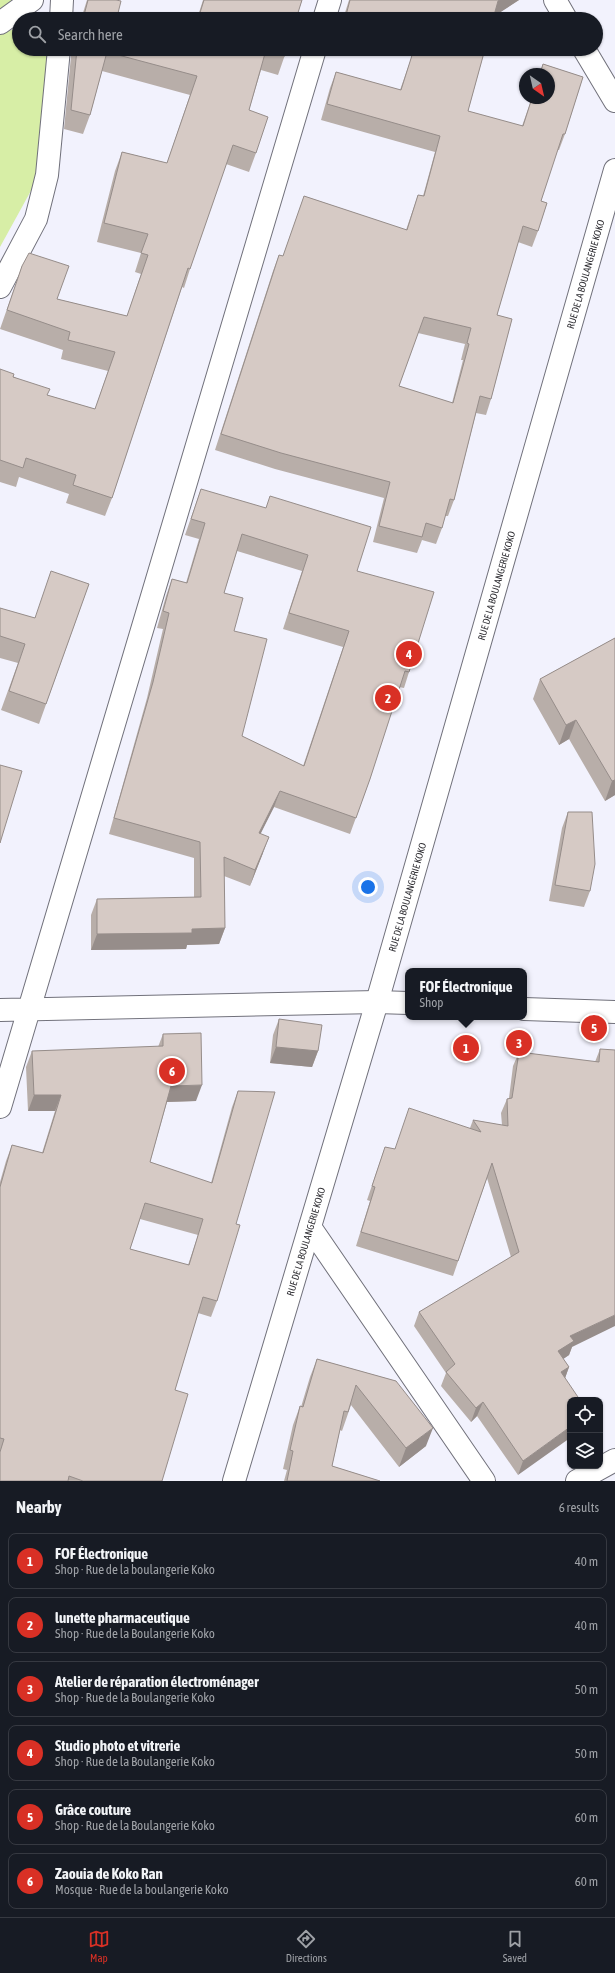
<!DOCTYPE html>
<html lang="en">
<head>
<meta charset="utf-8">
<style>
  body { margin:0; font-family:"Asap Condensed",sans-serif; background:#242831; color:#f1f3f6 }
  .controls { position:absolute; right:12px; bottom:12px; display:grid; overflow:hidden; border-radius:8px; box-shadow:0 1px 3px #0004 }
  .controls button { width:36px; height:36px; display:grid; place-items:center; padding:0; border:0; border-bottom:1px solid #363941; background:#171b24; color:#f1f3f6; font:20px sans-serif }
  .compass { position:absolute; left:519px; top:68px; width:36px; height:36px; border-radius:50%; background:#171b24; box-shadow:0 1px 3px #0004; rotate:146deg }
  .you { position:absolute; left:368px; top:887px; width:14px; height:14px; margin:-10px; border:3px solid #fff; border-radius:50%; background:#1a73e8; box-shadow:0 0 0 6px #1a73e833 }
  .badge { display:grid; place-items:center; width:26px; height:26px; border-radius:50%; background:#d93025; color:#fff; font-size:13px; font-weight:700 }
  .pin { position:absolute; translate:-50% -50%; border:2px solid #fff; box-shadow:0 1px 4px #0006 }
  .popup { position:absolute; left:405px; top:968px; width:122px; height:52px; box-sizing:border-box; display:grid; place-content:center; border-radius:8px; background:#171b24; filter:drop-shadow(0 1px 3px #0005); font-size:13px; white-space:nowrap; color:#9ea1a6 }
  .popup b { font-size:15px; color:#f1f3f6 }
  .popup::after { content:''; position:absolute; left:50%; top:100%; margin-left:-8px; border:8px solid transparent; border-top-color:#171b24 }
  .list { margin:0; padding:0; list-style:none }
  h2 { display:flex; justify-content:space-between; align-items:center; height:52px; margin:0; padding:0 16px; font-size:17px }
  h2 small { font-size:13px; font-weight:400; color:#9ea1a6 }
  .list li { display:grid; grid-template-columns:26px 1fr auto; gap:12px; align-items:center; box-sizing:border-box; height:56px; margin:0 8px 8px; padding:0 8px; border:1px solid #363941; border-radius:8px }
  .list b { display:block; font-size:15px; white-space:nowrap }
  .list p { margin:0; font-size:13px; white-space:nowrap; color:#9ea1a6 }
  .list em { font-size:13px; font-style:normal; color:#9ea1a6 }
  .icon { flex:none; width:22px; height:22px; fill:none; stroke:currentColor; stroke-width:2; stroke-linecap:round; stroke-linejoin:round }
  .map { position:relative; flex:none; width:615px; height:1481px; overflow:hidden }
  .search { position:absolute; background:#171b24; box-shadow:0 1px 3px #0004; left:12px; right:12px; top:12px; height:44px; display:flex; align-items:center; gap:10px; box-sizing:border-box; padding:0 14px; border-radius:22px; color:#9ea1a6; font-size:15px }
  .sheet { height:436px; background:#171b24 }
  nav { display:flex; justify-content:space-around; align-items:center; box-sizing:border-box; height:56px; border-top:1px solid #363941; background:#171b24; font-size:11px; color:#9ea1a6 }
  nav a { display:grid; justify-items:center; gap:2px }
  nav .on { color:#d93025 }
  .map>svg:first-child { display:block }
  .green { fill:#d7eea6 }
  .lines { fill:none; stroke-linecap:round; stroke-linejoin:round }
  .minor-casing { stroke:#71717b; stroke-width:24 }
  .tertiary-casing { stroke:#71717b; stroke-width:24 }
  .minor { stroke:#fff; stroke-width:22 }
  .tertiary { stroke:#fff; stroke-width:22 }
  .wall { fill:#b8aea9; fill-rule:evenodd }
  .shaded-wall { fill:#968d8a }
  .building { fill:#d6cac5; stroke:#968d8a; fill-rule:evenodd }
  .labels { text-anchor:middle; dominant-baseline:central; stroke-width:4; stroke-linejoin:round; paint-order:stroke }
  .street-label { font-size:10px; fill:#313035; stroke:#f2f2fd }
</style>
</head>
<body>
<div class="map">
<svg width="615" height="1481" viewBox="0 0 615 1481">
  <rect width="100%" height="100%" fill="#f2f2fd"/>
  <path class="green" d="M 0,0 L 17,0 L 0,16 Z
    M 19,28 L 19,49 L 56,49 L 52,83 L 33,187 L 0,247 L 0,33 Z"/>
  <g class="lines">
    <defs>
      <path id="minor" d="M 555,0 L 566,19
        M 61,19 L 62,0
        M 324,19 L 330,0
        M 0,23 L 32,0
        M 584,49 L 615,101
        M 0,287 L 36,219 L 47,175 L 59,49
        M 0,1010 L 377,1002
        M 0,1107 L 315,49
        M 310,1227 L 484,1481
        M 577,1481 L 615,1460"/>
      <g id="tertiary">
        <path d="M 377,1002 L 408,1003"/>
        <path d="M 524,1009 L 615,1012"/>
        <path id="s1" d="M 234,1481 L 377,1002 L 615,170"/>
      </g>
    </defs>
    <use href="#minor" class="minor-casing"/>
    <use href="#tertiary" class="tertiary-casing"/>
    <use href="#minor" class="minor"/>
    <use href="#tertiary" class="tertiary"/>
  </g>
  <path class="wall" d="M 87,0 L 116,0 L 117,17 L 125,19 L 81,19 Z
    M 203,0 L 302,0 L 296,19 L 197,19 Z
    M 349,0 L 519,0 L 494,16 L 493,19 L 343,19 Z
    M 73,49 L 287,49 L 278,75 L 261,70 L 249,110 L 256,153 L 249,172 L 226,164 L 190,269 L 184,288 L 182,287 L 112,498 L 105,516 L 66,503 L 69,494 L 19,477 L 16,487 L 0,482 L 0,369 L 47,395 L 95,409 L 108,371 L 61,359 L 63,350 L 0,329 L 22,266 L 57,299 L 127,316 L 141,274 L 135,272 L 141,253 L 97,242 L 115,171 L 122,152 L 167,163 L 190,95 L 102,71 L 90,115 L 83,134 L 64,129 L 71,56 Z
    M 387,49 L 485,49 L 468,111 L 522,126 L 532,98 L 549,98 L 549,74 L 540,74 L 543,64 L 583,77 L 565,134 L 559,150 L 557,150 L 541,201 L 547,203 L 538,231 L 532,247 L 518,242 L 497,315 L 512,319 L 491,399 L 486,415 L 476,413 L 454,500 L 448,516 L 445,516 L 442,528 L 436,544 L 422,540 L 417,553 L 373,542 L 384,498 L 275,469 L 215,450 L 273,271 L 279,255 L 283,256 L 304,196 L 406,230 L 418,195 L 423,196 L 435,152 L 321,120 L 330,88 L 336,72 L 400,90 L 412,56 ZM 418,333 L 465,344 L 461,360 L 463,360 L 452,403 L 399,386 Z
    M 201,489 L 357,571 L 409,672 L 404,688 L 399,687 L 370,779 L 350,834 L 274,807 L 260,834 L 263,853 L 250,886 L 224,876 L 225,928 L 219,944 L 187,945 L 186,949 L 91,950 L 91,915 L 97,899 L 194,898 L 194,858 L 109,834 L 147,698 L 163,629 L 157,628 L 166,596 L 172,579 L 186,583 L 199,539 L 185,535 ZM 237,551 L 302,571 L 283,629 L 343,647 L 303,766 L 242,736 L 234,631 L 224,593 Z
    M 89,584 L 39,724 L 1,710 L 18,663 L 0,658 L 0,608 L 34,618 Z
    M 615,638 L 615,795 L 605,801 L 569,739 L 559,745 L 533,699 L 540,679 Z
    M 568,812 L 590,891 L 584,907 L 549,901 L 562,828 Z
    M 279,1019 L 318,1051 L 312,1067 L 270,1063 L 273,1035 Z
    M 163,1034 L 196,1101 L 167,1102 L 150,1162 L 211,1183 L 232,1107 L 238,1091 L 236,1224 L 217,1301 L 211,1317 L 198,1313 L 175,1390 L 162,1481 L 0,1481 L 0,1182 L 6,1161 L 12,1145 L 42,1153 L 55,1111 L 28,1111 L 26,1067 L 32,1051 L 158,1047 ZM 140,1219 L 198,1235 L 188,1265 L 130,1249 Z
    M 600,1049 L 572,1347 L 569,1355 L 563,1359 L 569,1367 L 565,1378 L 518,1475 L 477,1416 L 471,1422 L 441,1386 L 446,1373 L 414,1326 L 419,1312 L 511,1257 L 487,1178 L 453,1276 L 356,1246 L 370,1201 L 367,1200 L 385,1147 L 394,1149 L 470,1128 L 473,1120 L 502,1125 L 501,1113 L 507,1099 L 509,1098 L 513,1066 L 519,1052 L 595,1062 Z
    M 317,1359 L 396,1381 L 426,1446 L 399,1467 L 351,1405 L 342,1431 L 340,1430 L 332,1466 L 380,1481 L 284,1481 L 287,1470 L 283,1469 L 293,1425 L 300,1406 L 301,1407 L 310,1377 Z"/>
  <path class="shaded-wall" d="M 500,0 L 519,0 L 493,17 L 498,1 Z
    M 576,720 L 569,739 L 559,745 L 566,725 Z
    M 615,780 L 615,795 L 605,801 L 612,781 Z
    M 280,791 L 274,807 L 253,849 L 259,833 Z
    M 269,837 L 263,853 L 250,886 L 255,870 Z
    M 225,928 L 219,944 L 187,945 L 186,949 L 91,950 L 97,934 L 192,929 Z
    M 276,1047 L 318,1051 L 312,1067 L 270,1063 Z
    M 202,1085 L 196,1101 L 166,1102 L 171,1086 Z
    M 34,1095 L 61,1095 L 55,1111 L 28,1111 Z
    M 615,1315 L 615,1326 L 572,1347 L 569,1355 L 553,1366 L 558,1351 L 570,1336 Z
    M 569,1367 L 564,1381 L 561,1372 Z
    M 483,1402 L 477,1416 L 471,1422 L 476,1408 Z
    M 570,1427 L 570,1438 L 518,1475 L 523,1461 Z
    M 433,1428 L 426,1446 L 399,1467 L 406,1448 Z"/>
  <path class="building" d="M 88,0 L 116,0 L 121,1 L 117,17 L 125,19 L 83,19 Z
    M 204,0 L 302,0 L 296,19 L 198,19 Z
    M 350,0 L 500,0 L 498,1 L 493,19 L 345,19 Z
    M 77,49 L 287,49 L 285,56 L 266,50 L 249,110 L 268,117 L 256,153 L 233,145 L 190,269 L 188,268 L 112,498 L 73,485 L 76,475 L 26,458 L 23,468 L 0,460 L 0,369 L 14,374 L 13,377 L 50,389 L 47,395 L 95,409 L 115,352 L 68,340 L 70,332 L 7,310 L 22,266 L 29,253 L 69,266 L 57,299 L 127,316 L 148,255 L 141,253 L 148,234 L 104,223 L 122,152 L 167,163 L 197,76 L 107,52 L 90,115 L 71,110 Z
    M 414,49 L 485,49 L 468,111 L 523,126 L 532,98 L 549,98 L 549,74 L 540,74 L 543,64 L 583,77 L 565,134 L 563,134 L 541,201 L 547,203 L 538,231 L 523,226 L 497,315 L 512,319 L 491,399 L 480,396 L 454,500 L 450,499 L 442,528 L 426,523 L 422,537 L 379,526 L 390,482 L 281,453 L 221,434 L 279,255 L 283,256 L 304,196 L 407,230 L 418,195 L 424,196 L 440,136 L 327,104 L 336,72 L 401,90 ZM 424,317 L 471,328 L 467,343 L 469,344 L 453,403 L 399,386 Z
    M 201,489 L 266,508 L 270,496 L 371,527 L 357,571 L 434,592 L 409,672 L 405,671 L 370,779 L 356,818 L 280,791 L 259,833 L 269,837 L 255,870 L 224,857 L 225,928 L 192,929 L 192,933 L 97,934 L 97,899 L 201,897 L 200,842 L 114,818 L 153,682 L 169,613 L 163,611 L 172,579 L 187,583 L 205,523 L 191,519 ZM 242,534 L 308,555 L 289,613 L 349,631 L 304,766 L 242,736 L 267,639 L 234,631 L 243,598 L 224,593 Z
    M 51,571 L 89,584 L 46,704 L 9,691 L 25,644 L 0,636 L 0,608 L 35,618 Z
    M 615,638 L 615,780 L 612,781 L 576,720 L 566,725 L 540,679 Z
    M 0,765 L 22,771 L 0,843 Z
    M 568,812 L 592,812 L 595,864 L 590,891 L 555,885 Z
    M 279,1019 L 322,1025 L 318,1051 L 276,1047 Z
    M 201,1033 L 202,1085 L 171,1086 L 150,1162 L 212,1183 L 238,1091 L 275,1092 L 236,1224 L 240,1225 L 217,1301 L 203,1297 L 175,1390 L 188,1394 L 162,1481 L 83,1481 L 69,1476 L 68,1481 L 0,1481 L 0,1452 L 4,1439 L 0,1438 L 0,1187 L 12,1145 L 43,1153 L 61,1095 L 34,1095 L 32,1051 L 163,1046 L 163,1034 ZM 145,1203 L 203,1219 L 189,1265 L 130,1249 Z
    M 600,1049 L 615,1050 L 615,1315 L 570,1336 L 574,1341 L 558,1351 L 569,1367 L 561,1372 L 580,1400 L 570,1400 L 570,1427 L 523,1461 L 483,1402 L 476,1408 L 446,1372 L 455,1364 L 419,1312 L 519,1252 L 492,1163 L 458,1261 L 361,1232 L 375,1187 L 372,1186 L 385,1147 L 395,1149 L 409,1108 L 481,1132 L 473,1120 L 508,1126 L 507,1099 L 512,1098 L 519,1052 L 599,1062 Z
    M 317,1359 L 396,1381 L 433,1428 L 406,1448 L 356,1385 L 348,1412 L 344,1411 L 332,1466 L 380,1481 L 287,1481 L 293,1451 L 290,1450 L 300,1406 L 303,1407 Z"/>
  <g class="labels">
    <g class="street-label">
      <text stroke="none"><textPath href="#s1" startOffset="1257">RUE DE LA BOULANGERIE KOKO</textPath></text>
      <text stroke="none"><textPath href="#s1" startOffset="933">RUE DE LA BOULANGERIE KOKO</textPath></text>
      <text stroke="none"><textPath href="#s1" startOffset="609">RUE DE LA BOULANGERIE KOKO</textPath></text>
      <text stroke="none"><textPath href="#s1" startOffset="250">RUE DE LA BOULANGERIE KOKO</textPath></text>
    </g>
  </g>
</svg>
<div class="controls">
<button><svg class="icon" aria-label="locate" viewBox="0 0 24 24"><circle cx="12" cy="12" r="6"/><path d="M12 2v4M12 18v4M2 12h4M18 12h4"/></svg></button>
<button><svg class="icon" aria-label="layers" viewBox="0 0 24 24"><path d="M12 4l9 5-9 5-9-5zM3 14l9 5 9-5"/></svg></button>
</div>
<svg class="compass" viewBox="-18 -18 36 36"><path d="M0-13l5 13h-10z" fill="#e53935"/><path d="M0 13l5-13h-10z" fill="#9ea1a6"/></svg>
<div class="you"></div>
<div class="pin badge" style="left:466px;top:1048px">1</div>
<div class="popup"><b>FOF Électronique</b>Shop</div>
<div class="pin badge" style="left:388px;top:698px">2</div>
<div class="pin badge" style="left:519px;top:1043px">3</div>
<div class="pin badge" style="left:409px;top:654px">4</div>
<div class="pin badge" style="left:594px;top:1028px">5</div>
<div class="pin badge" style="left:172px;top:1071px">6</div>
<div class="search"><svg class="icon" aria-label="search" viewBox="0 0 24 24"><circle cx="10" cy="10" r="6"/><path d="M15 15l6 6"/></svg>Search here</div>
</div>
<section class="sheet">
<h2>Nearby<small>6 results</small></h2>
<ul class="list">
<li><span class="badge">1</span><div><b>FOF Électronique</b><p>Shop · Rue de la boulangerie Koko</p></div><em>40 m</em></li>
<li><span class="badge">2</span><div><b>lunette pharmaceutique</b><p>Shop · Rue de la Boulangerie Koko</p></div><em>40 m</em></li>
<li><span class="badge">3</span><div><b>Atelier de réparation électroménager</b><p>Shop · Rue de la Boulangerie Koko</p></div><em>50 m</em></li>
<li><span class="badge">4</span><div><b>Studio photo et vitrerie</b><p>Shop · Rue de la Boulangerie Koko</p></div><em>50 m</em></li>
<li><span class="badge">5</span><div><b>Grâce couture</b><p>Shop · Rue de la Boulangerie Koko</p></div><em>60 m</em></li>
<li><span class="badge">6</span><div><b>Zaouia de Koko Ran</b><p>Mosque · Rue de la boulangerie Koko</p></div><em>60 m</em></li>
</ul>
</section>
<nav>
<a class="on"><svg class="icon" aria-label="map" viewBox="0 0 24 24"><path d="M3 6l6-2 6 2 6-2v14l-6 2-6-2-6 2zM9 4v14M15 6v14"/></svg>Map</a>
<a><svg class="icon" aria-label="directions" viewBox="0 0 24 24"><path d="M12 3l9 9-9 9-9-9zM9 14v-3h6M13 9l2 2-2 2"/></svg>Directions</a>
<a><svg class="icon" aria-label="saved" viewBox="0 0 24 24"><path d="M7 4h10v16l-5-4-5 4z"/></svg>Saved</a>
</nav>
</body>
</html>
